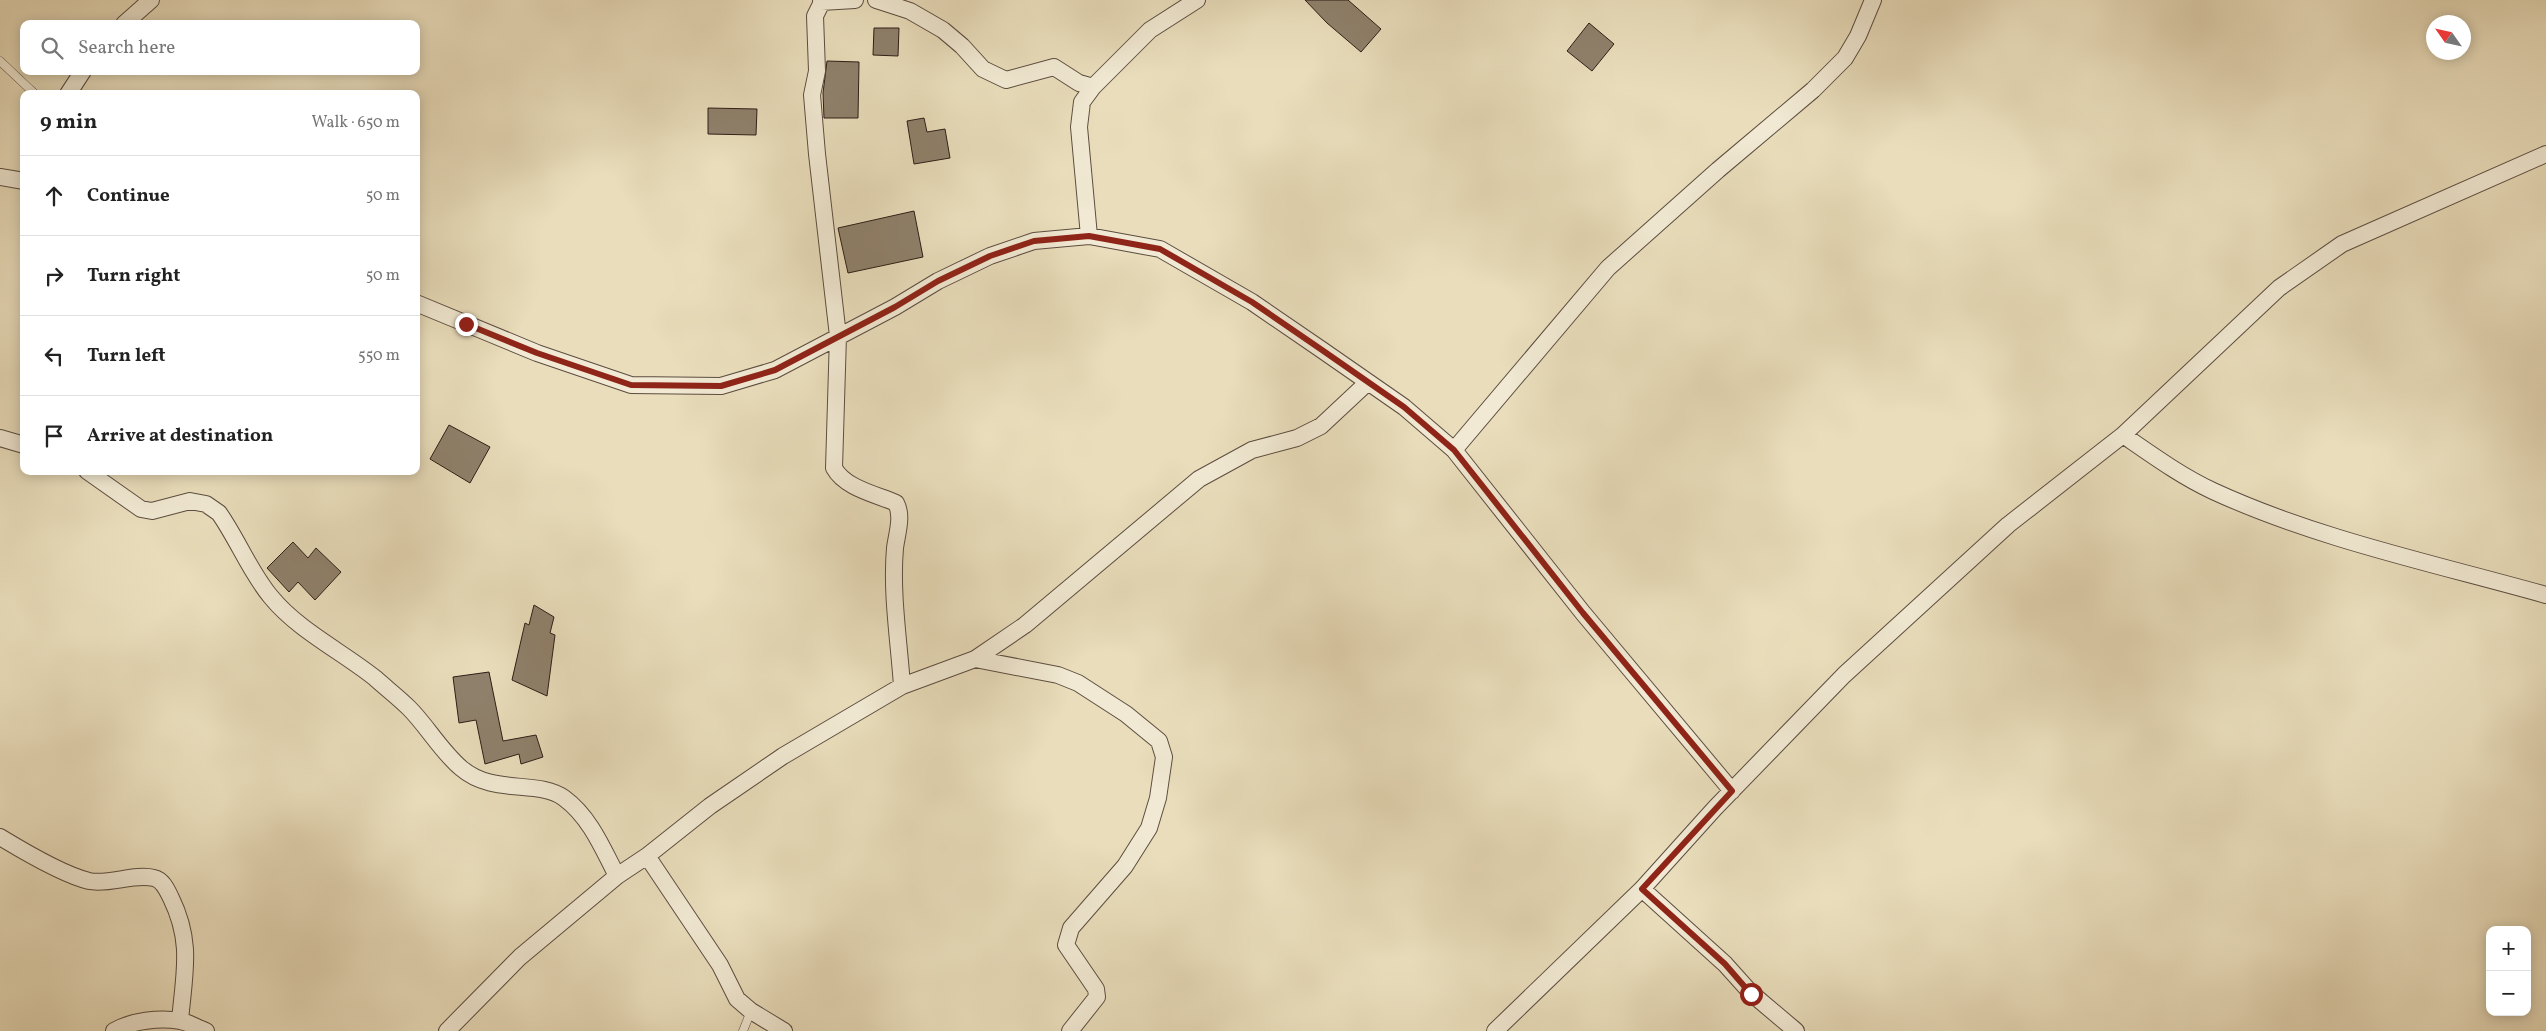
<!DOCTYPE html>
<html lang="en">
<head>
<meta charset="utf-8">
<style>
  body { margin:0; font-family:Vollkorn,serif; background:#f2f2f2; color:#222 }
  .controls { position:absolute; right:15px; bottom:15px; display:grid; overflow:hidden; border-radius:10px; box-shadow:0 2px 12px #0003 }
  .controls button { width:45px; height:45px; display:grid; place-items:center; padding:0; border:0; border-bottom:1px solid #e0e0e0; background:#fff; color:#222; font:25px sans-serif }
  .compass { position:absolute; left:2426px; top:15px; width:45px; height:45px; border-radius:50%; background:#fff; box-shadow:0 2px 12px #0003; rotate:304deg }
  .stop { position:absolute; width:15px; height:15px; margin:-11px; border:4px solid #8f2418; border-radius:50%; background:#fff }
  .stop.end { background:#8f2418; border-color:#fff; box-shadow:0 1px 5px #0008 }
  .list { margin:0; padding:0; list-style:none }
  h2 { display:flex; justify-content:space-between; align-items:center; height:65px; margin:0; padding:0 20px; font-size:21px }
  h2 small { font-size:16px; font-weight:400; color:#767676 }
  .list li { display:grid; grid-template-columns:32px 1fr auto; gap:15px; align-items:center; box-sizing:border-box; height:80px; padding:0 20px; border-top:1px solid #e0e0e0 }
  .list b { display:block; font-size:19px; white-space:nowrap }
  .list em { font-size:16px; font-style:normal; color:#767676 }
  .icon { flex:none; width:28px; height:28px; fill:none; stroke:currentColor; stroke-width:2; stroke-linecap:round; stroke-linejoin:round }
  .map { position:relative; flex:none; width:2546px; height:1031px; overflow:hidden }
  .search { position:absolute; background:#fff; box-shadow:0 2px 12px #0003; left:20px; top:20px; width:400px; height:55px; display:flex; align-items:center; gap:12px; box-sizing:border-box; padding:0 18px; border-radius:10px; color:#767676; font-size:19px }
  .panel { position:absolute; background:#fff; box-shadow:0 2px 12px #0003; left:20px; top:90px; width:400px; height:385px; border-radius:10px }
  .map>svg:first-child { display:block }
  .building { fill:#8f816c; stroke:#2d1d17 }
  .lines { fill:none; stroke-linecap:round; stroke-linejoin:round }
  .lane-casing { stroke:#5c4d40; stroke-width:9 }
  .street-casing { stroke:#5c4d40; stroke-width:18 }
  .lane { stroke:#f1e9d3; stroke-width:8 }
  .street { stroke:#f1e9d3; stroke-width:16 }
  .route { stroke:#8f2418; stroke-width:6 }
</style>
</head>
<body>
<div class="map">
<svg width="2546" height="1031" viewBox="0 0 2546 1031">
  <rect width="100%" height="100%" fill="#e9ddbb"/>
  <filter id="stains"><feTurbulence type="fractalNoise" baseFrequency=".004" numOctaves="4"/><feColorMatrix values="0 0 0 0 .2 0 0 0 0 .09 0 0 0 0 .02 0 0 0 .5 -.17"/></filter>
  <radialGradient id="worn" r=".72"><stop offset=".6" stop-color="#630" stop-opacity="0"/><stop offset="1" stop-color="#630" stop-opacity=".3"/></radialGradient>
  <path class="building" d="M 1305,0 L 1348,0 L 1381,29 L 1361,52 L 1327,23 Z
    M 1589,23 L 1614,44 L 1592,71 L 1567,51 Z
    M 874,28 L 899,28 L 898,56 L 873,55 Z
    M 827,61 L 859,62 L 858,118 L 824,118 L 823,93 Z
    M 708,108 L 757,109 L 756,135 L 708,134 Z
    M 924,118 L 927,132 L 945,129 L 950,158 L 914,164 L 907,121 Z
    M 914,211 L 923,257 L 848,273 L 838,228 Z
    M 449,425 L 490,447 L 470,483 L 430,459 Z
    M 293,542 L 308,558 L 316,548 L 341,572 L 315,600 L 298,582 L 289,592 L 267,568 Z
    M 534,605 L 554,617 L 550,633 L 555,635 L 547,696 L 512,680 L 525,623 L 529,625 Z
    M 489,672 L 503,741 L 536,735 L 543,757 L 521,764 L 519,754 L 485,764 L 476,720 L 459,723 L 453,677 Z"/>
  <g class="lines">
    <defs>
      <path id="lane" d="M 0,61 L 35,94
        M 743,1031 L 751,1011"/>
      <path id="street" d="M 823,0 L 815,16 L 817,71 L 812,95 L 817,154 L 838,336 L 834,468 C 845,488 875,494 896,503 C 903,516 897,533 895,548 C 891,593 899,641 902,686
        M 876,0 L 910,11 L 943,30 L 962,46 L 983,69 L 1006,80 L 1054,67 L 1079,83 L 1093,87
        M 821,2 L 855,0
        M 124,24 L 151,0
        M 68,94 L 83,71
        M 0,177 L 24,181
        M 1089,236 L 1079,127 L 1082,102 L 1093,87 L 1150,30 L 1197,0
        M 416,303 L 537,353 L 631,385 L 721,386 L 775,370 L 895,307 L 938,281 L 990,256 L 1034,241 L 1089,236 L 1160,249 L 1252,302 L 1322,350 L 1404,407 L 1454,450 L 1583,613 L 1732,791
        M 2123,435 C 2152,455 2181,476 2213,491 C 2317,539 2436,564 2546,595
        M 0,438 L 24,445
        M 1454,450 L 1608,268 L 1718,170 L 1813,90 L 1845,58 L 1858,36 L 1873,0
        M 87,471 L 141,509 L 152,511 L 190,501 L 206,504 L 219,513 C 238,540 250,572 271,597 C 298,630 341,651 375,678 C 386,688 398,697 409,708 C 427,726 441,751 461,768 C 493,796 538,779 564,798 C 590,817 603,849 617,876
        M 975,659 L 1058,675 L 1078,683 L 1126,714 L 1159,741 L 1164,757 L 1158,798 L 1149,828 L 1125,866 L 1071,928 L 1066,945 L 1096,989 L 1097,997 L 1070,1031
        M 0,837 C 23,851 64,875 89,881 C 110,885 134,873 154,878 C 163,880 167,890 171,898 C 193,943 184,973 180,1021
        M 647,856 L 720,965 L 737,999 L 751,1011 L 784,1031
        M 1642,889 L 1725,964 L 1751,993 L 1796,1031
        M 114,1031 C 131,1021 160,1017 180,1021 C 188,1022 197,1028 206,1031
        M 447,1031 L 520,957 L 617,876 L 647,856 L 710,806 L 783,756 L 902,686 L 975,659 L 1025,625 L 1199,479 L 1252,450 L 1297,438 L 1321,426 L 1367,383
        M 1495,1031 L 1642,889 L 1715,808 L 1844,675 L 2008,525 L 2123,435 L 2279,288 L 2342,244 L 2546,154"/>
    </defs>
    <use href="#lane" class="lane-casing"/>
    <use href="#street" class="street-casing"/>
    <use href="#lane" class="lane"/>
    <use href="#street" class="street"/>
  </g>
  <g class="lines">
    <path class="route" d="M 466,324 L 537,353 L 631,385 L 721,386 L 775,370 L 895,307 L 938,281 L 990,256 L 1034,241 L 1089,236 L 1160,249 L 1252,302 L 1322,350 L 1404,407 L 1454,450 L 1583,613 L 1732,791 L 1642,889 L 1725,964 L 1751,994"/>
  </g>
  <rect width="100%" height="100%" filter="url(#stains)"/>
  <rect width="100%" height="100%" fill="url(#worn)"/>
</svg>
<div class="controls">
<button>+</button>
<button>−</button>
</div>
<svg class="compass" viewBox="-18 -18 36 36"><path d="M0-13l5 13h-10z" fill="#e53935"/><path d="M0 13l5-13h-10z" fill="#767676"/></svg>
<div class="stop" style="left:1751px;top:994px"></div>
<div class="stop end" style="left:466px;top:324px"></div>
<div class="search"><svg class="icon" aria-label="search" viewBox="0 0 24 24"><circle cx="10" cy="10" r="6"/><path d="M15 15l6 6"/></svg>Search here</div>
<section class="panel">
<h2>9 min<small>Walk · 650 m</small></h2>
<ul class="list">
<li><svg class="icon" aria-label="ahead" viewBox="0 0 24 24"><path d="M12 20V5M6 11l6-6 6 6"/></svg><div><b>Continue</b></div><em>50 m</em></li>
<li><svg class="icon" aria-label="right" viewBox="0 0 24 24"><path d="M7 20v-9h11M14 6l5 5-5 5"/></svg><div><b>Turn right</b></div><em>50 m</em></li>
<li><svg class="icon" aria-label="left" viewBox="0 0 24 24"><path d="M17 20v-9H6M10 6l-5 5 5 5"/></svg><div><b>Turn left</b></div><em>550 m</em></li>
<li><svg class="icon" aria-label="arrive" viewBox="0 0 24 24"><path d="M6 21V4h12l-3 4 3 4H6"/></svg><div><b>Arrive at destination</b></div></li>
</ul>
</section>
</div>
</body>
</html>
